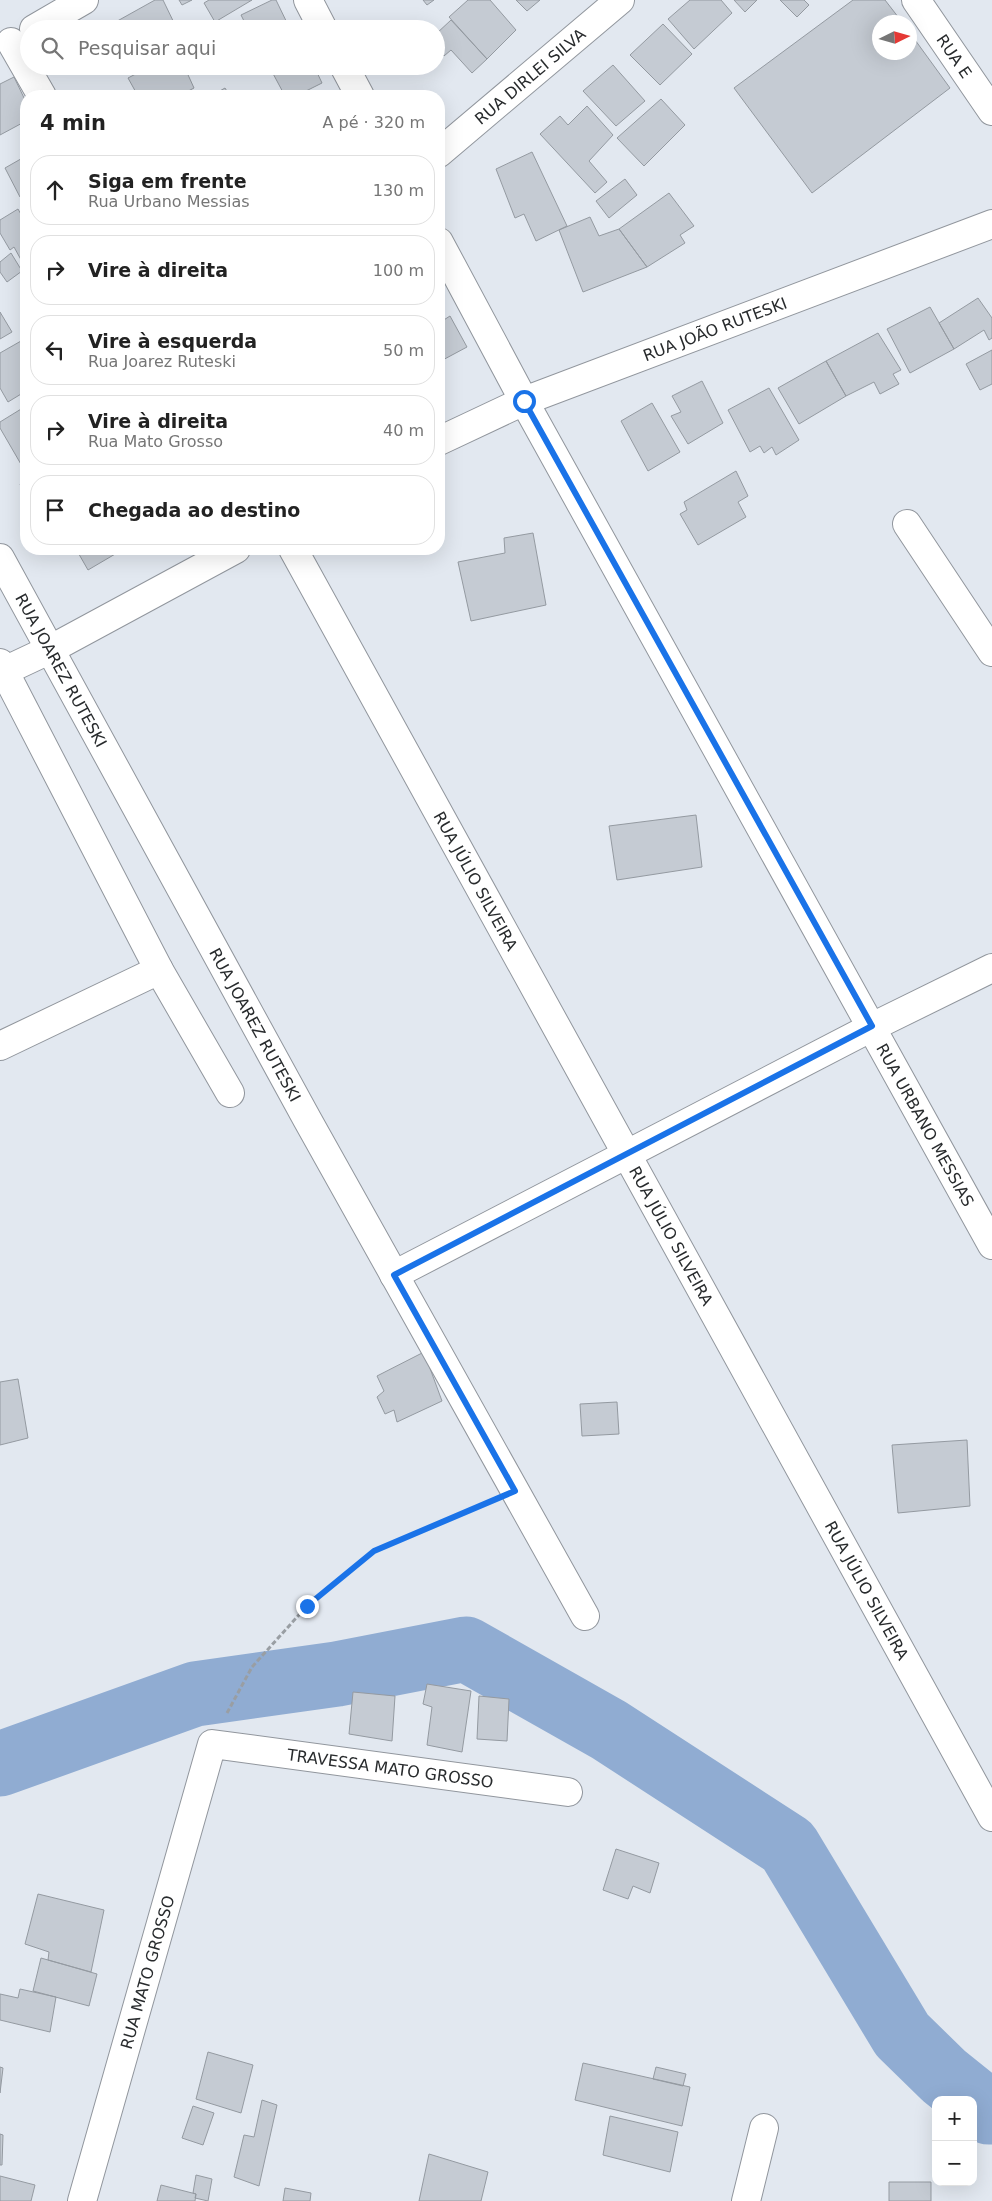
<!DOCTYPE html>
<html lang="pt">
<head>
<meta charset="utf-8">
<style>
  body { margin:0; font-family:"DejaVu Sans",sans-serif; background:#f2f2f2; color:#222 }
  .controls { position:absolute; right:15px; bottom:15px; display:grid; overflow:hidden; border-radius:10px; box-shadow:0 5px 20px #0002 }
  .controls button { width:45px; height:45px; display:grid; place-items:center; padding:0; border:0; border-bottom:1px solid #e0e0e0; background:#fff; color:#222; font:25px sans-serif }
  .compass { position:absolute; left:872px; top:15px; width:45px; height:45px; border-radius:50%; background:#fff; box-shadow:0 5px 20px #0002; rotate:85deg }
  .stop { position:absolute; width:15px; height:15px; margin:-11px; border:4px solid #1a73e8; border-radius:50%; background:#fff }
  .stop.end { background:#1a73e8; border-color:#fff; box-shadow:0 1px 5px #0008 }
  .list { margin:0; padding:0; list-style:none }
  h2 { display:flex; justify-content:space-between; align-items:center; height:65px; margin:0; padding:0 20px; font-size:21px }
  h2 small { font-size:16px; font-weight:400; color:#767676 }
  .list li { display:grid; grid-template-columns:32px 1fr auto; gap:15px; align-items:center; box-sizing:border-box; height:70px; margin:0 10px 10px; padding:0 10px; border:1px solid #e0e0e0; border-radius:20px }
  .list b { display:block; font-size:19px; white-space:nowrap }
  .list p { margin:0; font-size:16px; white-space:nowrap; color:#767676 }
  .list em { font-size:16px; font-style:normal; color:#767676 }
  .icon { flex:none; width:28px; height:28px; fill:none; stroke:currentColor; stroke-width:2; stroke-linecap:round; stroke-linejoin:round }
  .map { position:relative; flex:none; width:992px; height:2201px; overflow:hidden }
  .search { position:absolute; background:#fff; box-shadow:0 5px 20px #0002; left:20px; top:20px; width:425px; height:55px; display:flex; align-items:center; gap:12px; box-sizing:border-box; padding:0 18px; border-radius:28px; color:#767676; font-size:19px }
  .panel { position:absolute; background:#fff; box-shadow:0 5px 20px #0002; left:20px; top:90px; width:425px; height:465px; border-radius:20px }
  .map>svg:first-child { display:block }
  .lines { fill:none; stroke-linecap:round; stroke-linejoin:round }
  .river { stroke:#90acd2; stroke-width:65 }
  .building { fill:#c5cbd3; stroke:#949aa1 }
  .street-casing { stroke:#91969d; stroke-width:30 }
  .path { stroke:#999ea3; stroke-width:3; stroke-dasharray:5 2.5; stroke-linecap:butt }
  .street { stroke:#fff; stroke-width:28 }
  .route { stroke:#1a73e8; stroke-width:6 }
  .labels { text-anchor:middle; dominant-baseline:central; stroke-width:4.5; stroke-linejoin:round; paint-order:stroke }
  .street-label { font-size:16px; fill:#282b2d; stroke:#eff5fd }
</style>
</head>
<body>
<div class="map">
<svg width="992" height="2201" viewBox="0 0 992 2201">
  <rect width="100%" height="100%" fill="#e2e8f0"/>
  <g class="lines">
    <path class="river" d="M 0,1764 L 195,1694 L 337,1674 L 466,1649 L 609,1730 L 788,1846 L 902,2035 L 944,2076 L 989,2112 L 992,2112"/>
  </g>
  <path class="building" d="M 155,0 L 163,0 L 177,29 L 103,29 Z
    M 179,0 L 192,0 L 182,5 Z
    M 209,0 L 252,0 L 215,22 L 204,3 Z
    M 272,0 L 276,0 L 290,29 L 229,29 L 244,21 L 241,15 Z
    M 423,0 L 434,0 L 427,5 Z
    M 468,0 L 490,0 L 516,30 L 487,59 L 449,17 Z
    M 516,0 L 540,0 L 527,11 Z
    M 690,0 L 721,0 L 732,13 L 694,49 L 668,19 Z
    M 734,0 L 757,0 L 745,12 Z
    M 780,0 L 804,0 L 809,5 L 797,17 Z
    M 853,0 L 885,0 L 902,22 L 880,22 L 880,52 L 910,52 L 910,33 L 950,88 L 812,193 L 734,88 Z
    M 451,20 L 487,59 L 472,73 L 451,50 L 444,56 L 436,47 L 436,34 Z
    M 663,24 L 692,54 L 660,85 L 630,55 Z
    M 613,65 L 645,101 L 616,126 L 583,91 Z
    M 151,66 L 184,66 L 194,88 L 179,96 L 138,96 L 128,78 Z
    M 241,66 L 255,66 L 244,72 Z
    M 273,66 L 314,66 L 322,83 L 296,96 L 285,96 L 270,68 Z
    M 14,77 L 26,102 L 26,121 L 0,135 L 0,84 Z
    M 225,88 L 230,96 L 211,96 Z
    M 661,99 L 685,125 L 644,166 L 617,138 Z
    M 587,106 L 613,135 L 589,161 L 607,182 L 595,193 L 540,134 L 560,116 L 568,125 Z
    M 532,152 L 567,226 L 536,241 L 524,214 L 515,218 L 496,169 Z
    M 26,156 L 26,193 L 20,197 L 5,168 Z
    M 625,179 L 637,195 L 609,218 L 596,201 Z
    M 669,193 L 694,226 L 680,235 L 685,243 L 647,267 L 619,229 Z
    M 18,209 L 26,223 L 26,266 L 25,267 L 14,247 L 10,250 L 0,233 L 0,220 Z
    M 590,217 L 599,236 L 619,229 L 647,267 L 583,292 L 559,230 Z
    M 11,253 L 22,271 L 7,282 L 0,272 L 0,262 Z
    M 978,298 L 992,318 L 992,338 L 989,340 L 984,330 L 954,349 L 939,323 Z
    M 930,307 L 954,349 L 910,373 L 887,329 Z
    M 0,312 L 12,332 L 0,339 Z
    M 450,316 L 467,347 L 439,362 L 439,323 Z
    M 878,333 L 901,370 L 893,374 L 899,384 L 880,394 L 874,382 L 846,396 L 826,361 Z
    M 21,341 L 26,349 L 26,391 L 8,402 L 0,388 L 0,353 Z
    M 992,350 L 992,384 L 980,390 L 966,364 Z
    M 826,361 L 846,396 L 799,424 L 778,388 Z
    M 702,381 L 723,423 L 688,444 L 671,416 L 681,412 L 672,396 Z
    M 769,388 L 799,440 L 776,455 L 772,447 L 764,453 L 760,446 L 750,452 L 728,410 Z
    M 652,403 L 680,452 L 648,471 L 621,421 Z
    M 26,406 L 26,463 L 22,466 L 0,428 L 0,422 Z
    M 736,471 L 748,496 L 738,502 L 746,517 L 698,545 L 680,514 L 687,510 L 684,502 Z
    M 26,480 L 26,496 L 20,484 Z
    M 533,533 L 546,605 L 471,621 L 458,562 L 505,553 L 504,538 Z
    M 76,549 L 121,549 L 122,550 L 88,570 Z
    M 696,815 L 702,867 L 617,880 L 609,826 Z
    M 424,1352 L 442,1401 L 397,1422 L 394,1410 L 385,1414 L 377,1397 L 384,1391 L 377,1376 Z
    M 18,1379 L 28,1438 L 0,1445 L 0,1382 Z
    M 617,1402 L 619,1434 L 582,1436 L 580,1404 Z
    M 967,1440 L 970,1506 L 898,1513 L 892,1445 Z
    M 427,1684 L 471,1691 L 462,1752 L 427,1745 L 432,1707 L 423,1704 Z
    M 353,1692 L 395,1696 L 392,1741 L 349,1734 Z
    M 479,1696 L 509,1699 L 507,1741 L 477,1739 Z
    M 616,1849 L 659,1863 L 650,1893 L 633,1886 L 628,1899 L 603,1890 Z
    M 38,1894 L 104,1910 L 91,1972 L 48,1960 L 49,1952 L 25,1944 Z
    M 41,1958 L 97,1974 L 89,2006 L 33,1991 Z
    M 20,1989 L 56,1997 L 50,2032 L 0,2020 L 0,1994 L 18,1998 Z
    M 208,2052 L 253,2065 L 241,2113 L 196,2099 Z
    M 583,2063 L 690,2087 L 682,2126 L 575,2100 Z
    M 0,2067 L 3,2068 L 0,2093 Z
    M 656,2067 L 686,2074 L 683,2086 L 653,2079 Z
    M 262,2100 L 277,2105 L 259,2186 L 234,2177 L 244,2135 L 254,2137 Z
    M 193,2106 L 214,2113 L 203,2145 L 182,2138 Z
    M 610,2116 L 678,2132 L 670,2172 L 603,2155 Z
    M 0,2134 L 3,2135 L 2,2165 L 0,2165 Z
    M 429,2154 L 488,2172 L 481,2201 L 419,2201 Z
    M 196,2175 L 212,2179 L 208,2201 L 195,2198 L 196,2194 L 193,2193 Z
    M 0,2176 L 35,2185 L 31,2201 L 0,2201 Z
    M 889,2182 L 931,2182 L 931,2201 L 889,2201 Z
    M 161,2185 L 196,2194 L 195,2201 L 157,2201 Z
    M 285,2188 L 311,2193 L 310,2201 L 283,2201 Z"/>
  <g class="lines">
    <defs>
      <g id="street">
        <path d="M 308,0 L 323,29"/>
        <path id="s1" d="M 916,0 L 992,111"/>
        <path d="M 34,29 L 84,0"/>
        <path d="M 11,42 L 42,96"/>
        <path d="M 344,66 L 360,96"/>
        <path id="s2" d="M 439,153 L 620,0"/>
        <path id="s3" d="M 439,242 L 524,401 L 992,1245"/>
        <path id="s4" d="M 439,441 L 524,401 L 992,224"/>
        <path d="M 907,524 L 992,652"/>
        <path id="s5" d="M 293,549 L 992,1817"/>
        <path id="s6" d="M 0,558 L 307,1119 L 585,1616"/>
        <path d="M 0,663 L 159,970 L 230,1093"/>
        <path d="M 0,673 L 51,649 L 236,549"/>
        <path d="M 0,1046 L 159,970"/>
        <path d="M 394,1275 L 872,1027 L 992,968"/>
        <path id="s7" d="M 82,2201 L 212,1744 L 568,1792"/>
        <path d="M 746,2201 L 764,2128"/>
      </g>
    </defs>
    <use href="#street" class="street-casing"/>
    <path class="path" d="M 227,1713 L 252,1667 L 307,1606 L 374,1551 L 484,1504"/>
    <use href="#street" class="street"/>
  </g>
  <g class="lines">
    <path class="route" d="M 307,1606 L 374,1551 L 515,1491 L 394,1275 L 872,1026 L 524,401"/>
  </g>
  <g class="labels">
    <g class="street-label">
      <text stroke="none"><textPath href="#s1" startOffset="68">RUA E</textPath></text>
      <text stroke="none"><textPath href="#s2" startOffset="119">RUA DIRLEI SILVA</textPath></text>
      <text stroke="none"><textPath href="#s4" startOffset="298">RUA JOÃO RUTESKI</textPath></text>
      <text stroke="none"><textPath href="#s6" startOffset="128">RUA JOAREZ RUTESKI</textPath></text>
      <text stroke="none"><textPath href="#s5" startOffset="379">RUA JÚLIO SILVEIRA</textPath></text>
      <text stroke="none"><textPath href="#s6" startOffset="532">RUA JOAREZ RUTESKI</textPath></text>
      <text stroke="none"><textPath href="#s3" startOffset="1008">RUA URBANO MESSIAS</textPath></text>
      <text stroke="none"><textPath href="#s5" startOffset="784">RUA JÚLIO SILVEIRA</textPath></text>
      <text stroke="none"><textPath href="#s5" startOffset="1189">RUA JÚLIO SILVEIRA</textPath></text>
      <text stroke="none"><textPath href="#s7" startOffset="655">TRAVESSA MATO GROSSO</textPath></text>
      <text stroke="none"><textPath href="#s7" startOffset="238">RUA MATO GROSSO</textPath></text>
    </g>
  </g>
</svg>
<div class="controls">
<button>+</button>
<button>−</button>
</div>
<svg class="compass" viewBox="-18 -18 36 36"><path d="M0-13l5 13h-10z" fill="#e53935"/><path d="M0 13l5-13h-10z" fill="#767676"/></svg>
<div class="stop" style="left:524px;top:401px"></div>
<div class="stop end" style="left:307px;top:1606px"></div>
<div class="search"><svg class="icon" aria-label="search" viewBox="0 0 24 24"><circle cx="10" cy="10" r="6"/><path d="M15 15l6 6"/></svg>Pesquisar aqui</div>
<section class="panel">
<h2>4 min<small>A pé · 320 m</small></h2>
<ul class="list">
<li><svg class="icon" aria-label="ahead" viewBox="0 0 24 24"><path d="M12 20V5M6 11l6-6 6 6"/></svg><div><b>Siga em frente</b><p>Rua Urbano Messias</p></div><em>130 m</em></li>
<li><svg class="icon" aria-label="right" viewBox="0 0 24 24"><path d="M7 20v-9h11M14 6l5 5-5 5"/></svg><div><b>Vire à direita</b></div><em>100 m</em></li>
<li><svg class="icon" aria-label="left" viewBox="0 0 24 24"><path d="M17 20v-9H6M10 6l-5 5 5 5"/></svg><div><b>Vire à esquerda</b><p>Rua Joarez Ruteski</p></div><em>50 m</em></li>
<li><svg class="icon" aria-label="right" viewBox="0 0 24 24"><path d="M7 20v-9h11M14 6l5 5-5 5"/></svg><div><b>Vire à direita</b><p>Rua Mato Grosso</p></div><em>40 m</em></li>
<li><svg class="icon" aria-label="arrive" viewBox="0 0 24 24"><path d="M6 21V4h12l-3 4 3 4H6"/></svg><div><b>Chegada ao destino</b></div></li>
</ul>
</section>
</div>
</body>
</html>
